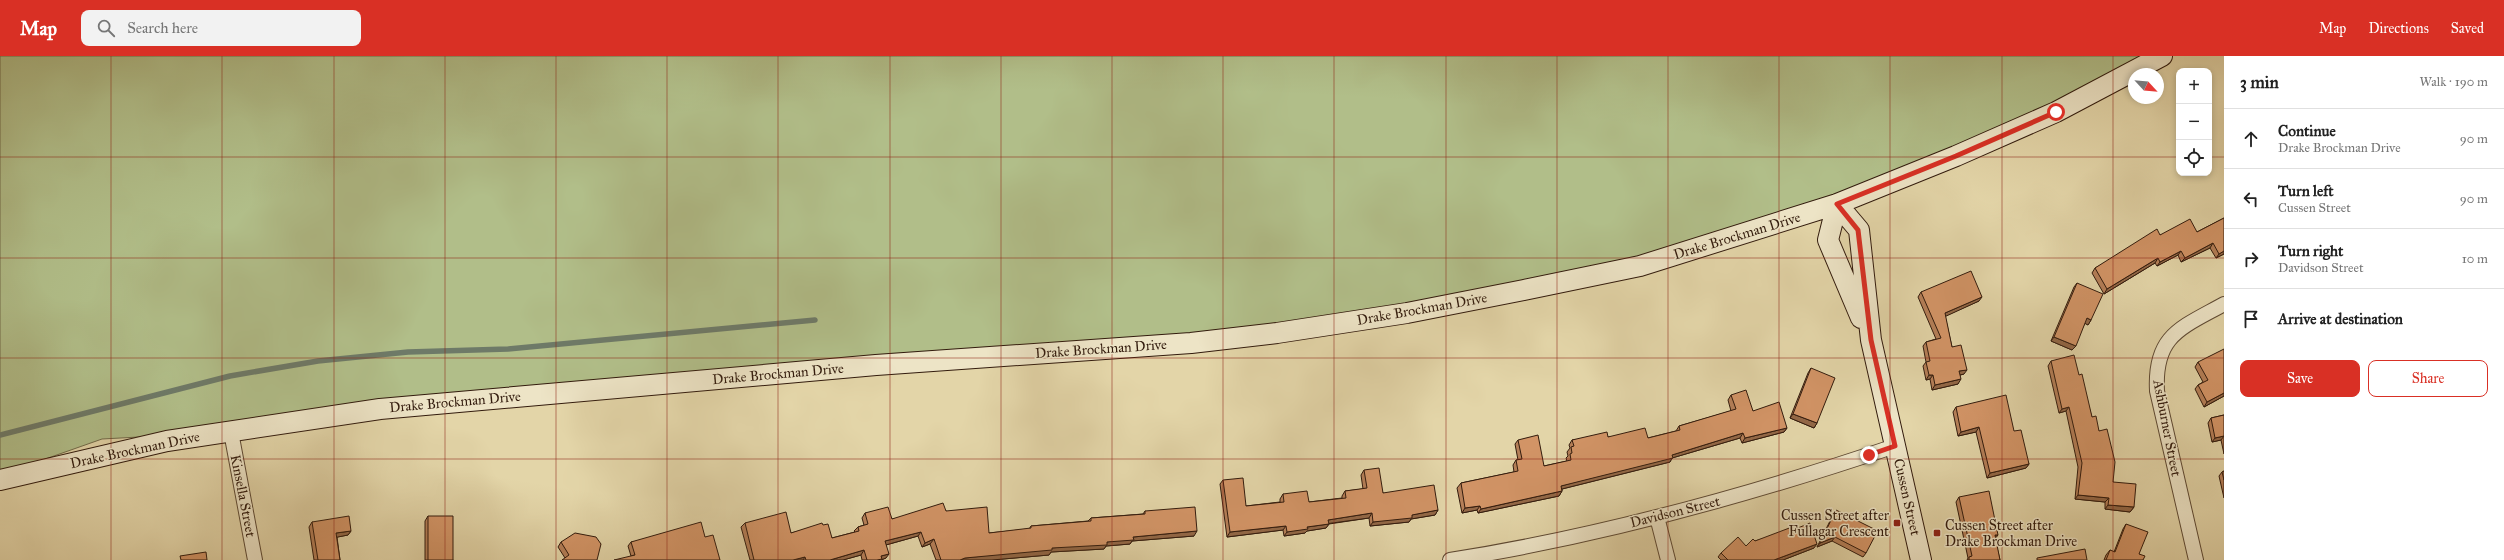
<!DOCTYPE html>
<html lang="en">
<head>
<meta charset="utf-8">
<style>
  body { margin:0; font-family:"IM FELL Great Primer",serif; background:#f2f2f2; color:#222 }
  .controls { position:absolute; right:12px; top:12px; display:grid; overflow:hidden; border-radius:8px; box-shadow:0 2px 6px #0003 }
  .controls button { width:36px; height:36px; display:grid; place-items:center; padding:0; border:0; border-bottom:1px solid #e0e0e0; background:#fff; color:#222; font:20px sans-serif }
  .compass { position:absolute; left:2128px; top:12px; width:36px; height:36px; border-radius:50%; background:#fff; box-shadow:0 2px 6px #0003; rotate:116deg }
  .stop { position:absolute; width:12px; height:12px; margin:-9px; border:3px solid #d93025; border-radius:50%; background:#fff }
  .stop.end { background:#d93025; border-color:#fff; box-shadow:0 1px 4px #0008 }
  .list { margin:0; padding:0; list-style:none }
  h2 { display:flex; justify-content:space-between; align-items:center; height:52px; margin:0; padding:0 16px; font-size:17px }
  h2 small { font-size:13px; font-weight:400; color:#767676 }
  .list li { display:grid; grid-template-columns:26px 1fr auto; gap:12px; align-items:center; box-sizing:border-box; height:60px; padding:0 16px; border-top:1px solid #e0e0e0 }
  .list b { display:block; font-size:15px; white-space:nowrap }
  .list p { margin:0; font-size:13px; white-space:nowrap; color:#767676 }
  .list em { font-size:13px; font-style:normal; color:#767676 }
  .actions { display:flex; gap:8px; padding:12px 16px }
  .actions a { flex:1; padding:9px 0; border:1px solid #d93025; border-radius:8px; text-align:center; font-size:14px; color:#d93025 }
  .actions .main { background:#d93025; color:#fff }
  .icon { flex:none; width:22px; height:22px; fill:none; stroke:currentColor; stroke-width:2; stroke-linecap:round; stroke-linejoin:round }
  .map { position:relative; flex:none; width:2224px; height:504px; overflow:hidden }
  header { display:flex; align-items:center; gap:24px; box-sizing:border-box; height:56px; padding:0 20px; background:#d93025; color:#fff }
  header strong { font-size:19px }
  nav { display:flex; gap:22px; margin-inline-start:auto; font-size:14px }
  .search { width:280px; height:36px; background:#f2f2f2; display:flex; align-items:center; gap:10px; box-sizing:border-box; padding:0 14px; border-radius:8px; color:#767676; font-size:15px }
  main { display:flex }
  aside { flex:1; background:#fff }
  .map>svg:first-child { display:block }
  .green { fill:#b1be89; stroke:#726c4b }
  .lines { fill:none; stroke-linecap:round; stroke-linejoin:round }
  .stream { stroke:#6e7a68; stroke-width:5.5 }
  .street-casing { stroke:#5e4a34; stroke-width:16 }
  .secondary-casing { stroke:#321b0d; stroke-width:22 }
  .street { stroke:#ede4c6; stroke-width:14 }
  .secondary { stroke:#ede4c6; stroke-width:20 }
  .wall { fill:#b57f58; stroke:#321b0d }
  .shaded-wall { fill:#936847; stroke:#321b0d }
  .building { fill:#d29466; stroke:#321b0d }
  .route { stroke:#d93025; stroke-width:5 }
  .grid { fill:none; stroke:#8f2418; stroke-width:1; stroke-opacity:0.55 }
  .poi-dot { fill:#8f2418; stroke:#ede4c6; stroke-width:1.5 }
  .labels { text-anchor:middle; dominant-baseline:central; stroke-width:3; stroke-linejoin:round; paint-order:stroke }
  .street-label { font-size:14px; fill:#321b0d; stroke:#ede4c6 }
  .poi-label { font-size:14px; fill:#321b0d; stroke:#ede4c6; text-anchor:end }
</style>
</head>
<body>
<header>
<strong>Map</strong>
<div class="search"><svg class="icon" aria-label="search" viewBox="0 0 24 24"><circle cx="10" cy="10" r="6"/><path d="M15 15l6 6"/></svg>Search here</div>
<nav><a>Map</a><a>Directions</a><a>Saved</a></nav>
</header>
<main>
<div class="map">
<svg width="2224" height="504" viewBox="0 0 2224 504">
  <rect width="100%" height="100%" fill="#e3d5a8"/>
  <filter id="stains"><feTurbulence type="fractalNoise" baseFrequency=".005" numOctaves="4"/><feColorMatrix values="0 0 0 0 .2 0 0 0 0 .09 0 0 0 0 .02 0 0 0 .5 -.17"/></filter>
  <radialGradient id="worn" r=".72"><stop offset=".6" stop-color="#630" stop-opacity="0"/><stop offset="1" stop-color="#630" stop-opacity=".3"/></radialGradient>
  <path class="green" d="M 0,0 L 2162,0 L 1956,100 L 1640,210 L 1407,257 L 231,376 L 102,383 L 0,419 Z"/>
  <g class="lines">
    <path class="stream" d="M 0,379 L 230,320 L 318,305 L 408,296 L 508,293 L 815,264"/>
    <defs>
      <path id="street" d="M 231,376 L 255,504
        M 1657,461 L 1668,504
        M 1450,504 C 1602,480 1750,439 1895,390
        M 2196,504 L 2157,335 C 2154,279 2181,272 2224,248"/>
      <path id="secondary" d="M 1837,148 L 1859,174 L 1871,284 L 1921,504
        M 1837,148 L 1828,184 L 1861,262
        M 0,424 L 167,385 L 380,353 L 876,309 L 1191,287 L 1277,277 L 1407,257 L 1524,234 L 1640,210 L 1837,148 L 1956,100 L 2056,56 L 2162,0"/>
    </defs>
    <use href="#street" class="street-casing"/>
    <use href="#secondary" class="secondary-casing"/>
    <use href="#street" class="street"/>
    <use href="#secondary" class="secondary"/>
  </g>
  <path class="wall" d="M 2224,162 L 2224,198 L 2216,202 L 2210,192 L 2181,206 L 2178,199 L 2157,210 L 2155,207 L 2104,238 L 2092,217 L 2095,212 L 2160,179 L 2197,176 Z
    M 2077,227 L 2091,264 L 2088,269 L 2085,267 L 2072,294 L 2051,285 L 2074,231 Z
    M 1921,236 L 1979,245 L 1945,260 L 1952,291 L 1964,318 L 1960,319 L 1958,328 L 1932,334 L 1930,323 L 1926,324 L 1923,310 L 1926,306 L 1923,290 L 1926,286 L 1936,283 L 1918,241 Z
    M 2051,305 L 2079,319 L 2092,361 L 2099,375 L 2113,426 L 2134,451 L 2130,456 L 2105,453 L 2105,446 L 2075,443 L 2078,411 L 2066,355 L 2059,357 L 2048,310 Z
    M 2198,306 L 2224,340 L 2204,351 L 2195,333 L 2198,329 L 2203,326 L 2195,311 Z
    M 1811,312 L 1817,367 L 1814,372 L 1790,362 L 1808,317 Z
    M 1731,339 L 1753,355 L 1787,372 L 1784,376 L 1742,387 L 1740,382 L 1672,402 L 1670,406 L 1562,433 L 1562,435 L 1559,440 L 1478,457 L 1477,454 L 1462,457 L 1457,432 L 1461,427 L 1514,416 L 1513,409 L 1516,404 L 1518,404 L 1515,388 L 1518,384 L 1544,410 L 1567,405 L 1566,402 L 1568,400 L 1567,396 L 1570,392 L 1569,389 L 1572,384 L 1608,381 L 1648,382 L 1676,375 L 1679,370 L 1731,355 L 1728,344 Z
    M 1956,351 L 2014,375 L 2029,408 L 2026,412 L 1987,422 L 1976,376 L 1958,380 L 1953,356 Z
    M 2224,359 L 2224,398 L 2221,384 L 2212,386 L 2208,367 L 2211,362 Z
    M 1364,414 L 1383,437 L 1438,454 L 1435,459 L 1411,463 L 1409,466 L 1370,470 L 1369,462 L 1329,468 L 1326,472 L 1307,475 L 1305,477 L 1284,480 L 1283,474 L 1227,481 L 1220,428 L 1223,424 L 1246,450 L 1280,446 L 1280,443 L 1283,438 L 1309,446 L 1342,442 L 1342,440 L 1345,435 L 1363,433 L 1361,419 Z
    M 2224,415 L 2224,442 L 2219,420 L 2222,416 Z
    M 1959,441 L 1995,483 L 2000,504 L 1967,504 L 1968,502 L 1956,446 Z
    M 1836,454 L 1866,497 L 1863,501 L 1832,485 L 1817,491 L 1833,459 Z
    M 946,455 L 989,477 L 1029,473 L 1031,470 L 1088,465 L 1091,462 L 1143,458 L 1145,455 L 1194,480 L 1132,485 L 1130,488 L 1106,490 L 1104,493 L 1051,496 L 1049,499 L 992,504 L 936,504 L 930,488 L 922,491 L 918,480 L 886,489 L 886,502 L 881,504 L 862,504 L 861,499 L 843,504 L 750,504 L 741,471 L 745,467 L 791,477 L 823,469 L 832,482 L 855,476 L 854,475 L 858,471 L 864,469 L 862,462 L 865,457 L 892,463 Z
    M 428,460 L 453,504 L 425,504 L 425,465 Z
    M 312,466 L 351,475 L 348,479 L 337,481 L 340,504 L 314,504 L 309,471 Z
    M 2126,468 L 2139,498 L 2143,504 L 2104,504 L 2106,499 L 2110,494 L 2114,496 L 2123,473 Z
    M 1793,474 L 1814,492 L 1783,504 L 1721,504 L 1718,501 L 1721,497 L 1746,490 L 1755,485 Z
    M 705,481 L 631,500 L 628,490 L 631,486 Z
    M 561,486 L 601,488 L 565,502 L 558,491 Z"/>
  <path class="shaded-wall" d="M 2213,187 L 2210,192 L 2181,206 L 2185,202 Z
    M 2181,195 L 2178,199 L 2157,210 L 2160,206 Z
    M 2224,195 L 2224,198 L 2216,202 L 2219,198 Z
    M 2158,202 L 2155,207 L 2104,238 L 2107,233 Z
    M 1982,241 L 1979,245 L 1942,262 L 1945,257 Z
    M 2087,262 L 2091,264 L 2088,269 L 2084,267 Z
    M 2054,281 L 2076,290 L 2072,294 L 2051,285 Z
    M 1967,314 L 1964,318 L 1956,320 L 1959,315 Z
    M 1929,319 L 1933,319 L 1930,323 L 1926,324 Z
    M 1961,323 L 1958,328 L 1932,334 L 1935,329 Z
    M 2224,337 L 2224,340 L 2204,351 L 2207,346 Z
    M 2069,351 L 2066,355 L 2059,357 L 2062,353 Z
    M 1793,358 L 1817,367 L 1814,372 L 1790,362 Z
    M 1979,371 L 1976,376 L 1958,380 L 1961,376 Z
    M 1787,372 L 1784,376 L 1742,387 L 1745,382 Z
    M 1743,377 L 1740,382 L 1672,402 L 1670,406 L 1558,434 L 1561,430 L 1672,399 Z
    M 2224,380 L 2221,384 L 2212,386 L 2215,382 Z
    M 2029,408 L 2026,412 L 1987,422 L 1990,417 Z
    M 1562,435 L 1559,440 L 1478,457 L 1481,453 Z
    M 2078,439 L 2109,442 L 2105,446 L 2075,443 Z
    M 2108,449 L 2134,451 L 2130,456 L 2105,453 Z
    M 1480,450 L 1477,454 L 1462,457 L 1465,452 Z
    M 1438,454 L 1435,459 L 1411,463 L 1409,466 L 1370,470 L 1373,466 Z
    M 1372,457 L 1369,462 L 1325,468 L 1328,464 Z
    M 1329,468 L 1326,472 L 1307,475 L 1305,477 L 1284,480 L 1287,476 L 1307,471 Z
    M 1286,470 L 1283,474 L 1227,481 L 1230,476 Z
    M 351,475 L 348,479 L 333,482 L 336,477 Z
    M 1197,475 L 1194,480 L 1132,485 L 1130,488 L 1106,490 L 1104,493 L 1051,496 L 1049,499 L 992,504 L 960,504 L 965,502 L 1052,492 L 1107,486 L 1133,481 Z
    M 921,476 L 918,480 L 882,490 L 885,485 Z
    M 1995,479 L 1998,479 L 1995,483 Z
    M 1835,481 L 1832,485 L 1817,491 L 1820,487 Z
    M 934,483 L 930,488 L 922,491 L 925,487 Z
    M 1817,488 L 1814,492 L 1783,504 L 1774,504 Z
    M 864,494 L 861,499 L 843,504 L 830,504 Z
    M 889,498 L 886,502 L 881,504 L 877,504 L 881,500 Z
    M 805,501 L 803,504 L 793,504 Z"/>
  <path class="building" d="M 2224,162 L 2224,195 L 2219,198 L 2213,187 L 2185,202 L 2181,195 L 2160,206 L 2158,202 L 2107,233 L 2095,212 L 2157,173 L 2160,179 L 2190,163 L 2197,176 Z
    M 1971,215 L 1982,241 L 1945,257 L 1952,291 L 1961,289 L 1967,314 L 1959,315 L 1961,323 L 1935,329 L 1933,319 L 1929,319 L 1926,306 L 1930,305 L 1926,286 L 1941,282 L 1921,236 Z
    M 2077,227 L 2103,238 L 2091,264 L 2087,262 L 2076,290 L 2054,281 Z
    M 2224,293 L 2224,337 L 2207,346 L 2198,329 L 2208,324 L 2198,306 Z
    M 2074,299 L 2079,319 L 2082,318 L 2092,361 L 2096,360 L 2099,375 L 2107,373 L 2115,406 L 2113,426 L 2136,428 L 2134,451 L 2108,449 L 2109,442 L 2078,439 L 2082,407 L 2069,351 L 2062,353 L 2051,305 Z
    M 1811,312 L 1835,322 L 1817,367 L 1793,358 Z
    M 1746,334 L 1753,355 L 1779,346 L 1787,372 L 1745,382 L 1743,377 L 1672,399 L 1673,402 L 1561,430 L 1562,435 L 1481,453 L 1480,450 L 1465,452 L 1461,427 L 1518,415 L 1516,404 L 1522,403 L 1518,384 L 1538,379 L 1544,410 L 1571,404 L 1570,398 L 1572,397 L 1571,391 L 1574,390 L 1572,384 L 1607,376 L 1608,381 L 1645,372 L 1648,382 L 1680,374 L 1679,370 L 1736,353 L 1731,339 Z
    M 2006,339 L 2014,375 L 2021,374 L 2029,408 L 1990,417 L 1979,371 L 1961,376 L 1956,351 Z
    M 2224,359 L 2224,380 L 2215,382 L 2211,362 Z
    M 1379,412 L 1383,437 L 1434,429 L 1438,454 L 1412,459 L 1412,462 L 1373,466 L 1372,457 L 1328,464 L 1329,468 L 1307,471 L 1308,473 L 1287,476 L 1286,470 L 1230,476 L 1223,424 L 1243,422 L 1246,450 L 1284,446 L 1283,438 L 1307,435 L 1309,446 L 1346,442 L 1345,435 L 1367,432 L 1364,414 Z
    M 2224,415 L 2224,424 L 2222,416 Z
    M 1989,435 L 1998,479 L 1995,479 L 2000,504 L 1969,504 L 1969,501 L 1972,500 L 1959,441 Z
    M 943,447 L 946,455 L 987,451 L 989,477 L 1031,472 L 1031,470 L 1091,465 L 1091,462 L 1145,458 L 1145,455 L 1195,451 L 1197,475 L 1133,481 L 1134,484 L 1107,486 L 1107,489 L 1052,492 L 1052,494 L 965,502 L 960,504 L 941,504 L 934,483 L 925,487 L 921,476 L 885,485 L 889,498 L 881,500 L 882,503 L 877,504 L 867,504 L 864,494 L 830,504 L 806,504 L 805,501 L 793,504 L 754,504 L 745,467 L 786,456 L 791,477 L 822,467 L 823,469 L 828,468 L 832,482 L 859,475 L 858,471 L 868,468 L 865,457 L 888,451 L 892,463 Z
    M 1836,454 L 1874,473 L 1872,476 L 1876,478 L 1866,497 L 1835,481 L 1820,487 Z
    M 349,460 L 351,475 L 336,477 L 340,504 L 318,504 L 312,466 Z
    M 428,460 L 453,460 L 453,504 L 428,504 Z
    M 701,466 L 705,481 L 713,479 L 720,504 L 614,504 L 635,499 L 631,486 Z
    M 1810,467 L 1817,488 L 1774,504 L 1728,504 L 1721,497 L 1738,481 L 1746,490 L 1753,483 L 1755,485 L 1792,471 L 1793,474 Z
    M 2126,468 L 2148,476 L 2139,498 L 2145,500 L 2143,504 L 2106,504 L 2110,494 L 2115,496 Z
    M 575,477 L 596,481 L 601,488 L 597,504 L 562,504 L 569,499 L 561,486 Z
    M 2085,493 L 2087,504 L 2037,504 L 2037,502 Z
    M 206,496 L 207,504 L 181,504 L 180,500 Z"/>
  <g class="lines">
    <path class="route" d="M 1869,399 L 1895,390 L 1871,284 L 1858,174 L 1837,148 L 1956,100 L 2056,56"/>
  </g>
  <path class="grid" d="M 111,0 L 111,504M 222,0 L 222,504M 334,0 L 334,504M 445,0 L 445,504M 556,0 L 556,504M 667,0 L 667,504M 778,0 L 778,504M 890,0 L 890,504M 1001,0 L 1001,504M 1112,0 L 1112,504M 1223,0 L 1223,504M 1334,0 L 1334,504M 1446,0 L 1446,504M 1557,0 L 1557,504M 1668,0 L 1668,504M 1779,0 L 1779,504M 1890,0 L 1890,504M 2002,0 L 2002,504M 2113,0 L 2113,504M 0,101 L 2179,101M 2209,101 L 2224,101M 0,202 L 2224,202M 0,302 L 2224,302M 0,403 L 2224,403"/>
  <g class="poi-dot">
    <rect x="1893" y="463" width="8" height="8" rx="2"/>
    <rect x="1933" y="473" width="8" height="8" rx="2"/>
  </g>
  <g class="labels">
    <g class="street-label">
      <text transform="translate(1737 180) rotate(-17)">Drake Brockman Drive</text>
      <text transform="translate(1422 253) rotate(-10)">Drake Brockman Drive</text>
      <text transform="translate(1101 293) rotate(-4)">Drake Brockman Drive</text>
      <text transform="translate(778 318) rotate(-5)">Drake Brockman Drive</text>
      <text transform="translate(455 346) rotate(-5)">Drake Brockman Drive</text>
      <text transform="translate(2167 372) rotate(79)">Ashburner Street</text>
      <text transform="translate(135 394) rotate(-12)">Drake Brockman Drive</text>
      <text transform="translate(243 440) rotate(79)">Kinsella Street</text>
      <text transform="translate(1907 441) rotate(77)">Cussen Street</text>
      <text transform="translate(1675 456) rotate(-14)">Davidson Street</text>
    </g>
    <g class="poi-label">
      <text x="1889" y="459">Cussen Street after<tspan x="1889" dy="16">Fullagar Crescent</tspan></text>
      <text x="1945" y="469" text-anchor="start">Cussen Street after<tspan x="1945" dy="16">Drake Brockman Drive</tspan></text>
    </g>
  </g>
  <rect width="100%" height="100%" filter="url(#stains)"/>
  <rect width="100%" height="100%" fill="url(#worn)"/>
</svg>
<div class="controls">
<button>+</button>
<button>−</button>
<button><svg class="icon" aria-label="locate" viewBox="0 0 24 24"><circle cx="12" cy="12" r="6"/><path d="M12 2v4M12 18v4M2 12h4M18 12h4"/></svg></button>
</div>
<svg class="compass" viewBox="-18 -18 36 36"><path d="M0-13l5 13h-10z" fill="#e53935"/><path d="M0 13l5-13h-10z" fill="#767676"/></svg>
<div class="stop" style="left:2056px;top:56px"></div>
<div class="stop end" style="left:1869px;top:399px"></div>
</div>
<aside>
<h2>3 min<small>Walk · 190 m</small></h2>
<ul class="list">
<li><svg class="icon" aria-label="ahead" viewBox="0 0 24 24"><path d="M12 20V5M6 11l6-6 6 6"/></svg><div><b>Continue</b><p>Drake Brockman Drive</p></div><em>90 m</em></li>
<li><svg class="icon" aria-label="left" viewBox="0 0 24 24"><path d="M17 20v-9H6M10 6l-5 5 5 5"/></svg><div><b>Turn left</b><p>Cussen Street</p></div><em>90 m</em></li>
<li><svg class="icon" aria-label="right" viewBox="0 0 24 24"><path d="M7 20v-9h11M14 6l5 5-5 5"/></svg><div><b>Turn right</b><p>Davidson Street</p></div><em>10 m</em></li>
<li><svg class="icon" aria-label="arrive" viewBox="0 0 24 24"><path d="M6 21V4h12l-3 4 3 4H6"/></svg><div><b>Arrive at destination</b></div></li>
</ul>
<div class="actions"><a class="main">Save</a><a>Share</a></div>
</aside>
</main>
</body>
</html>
